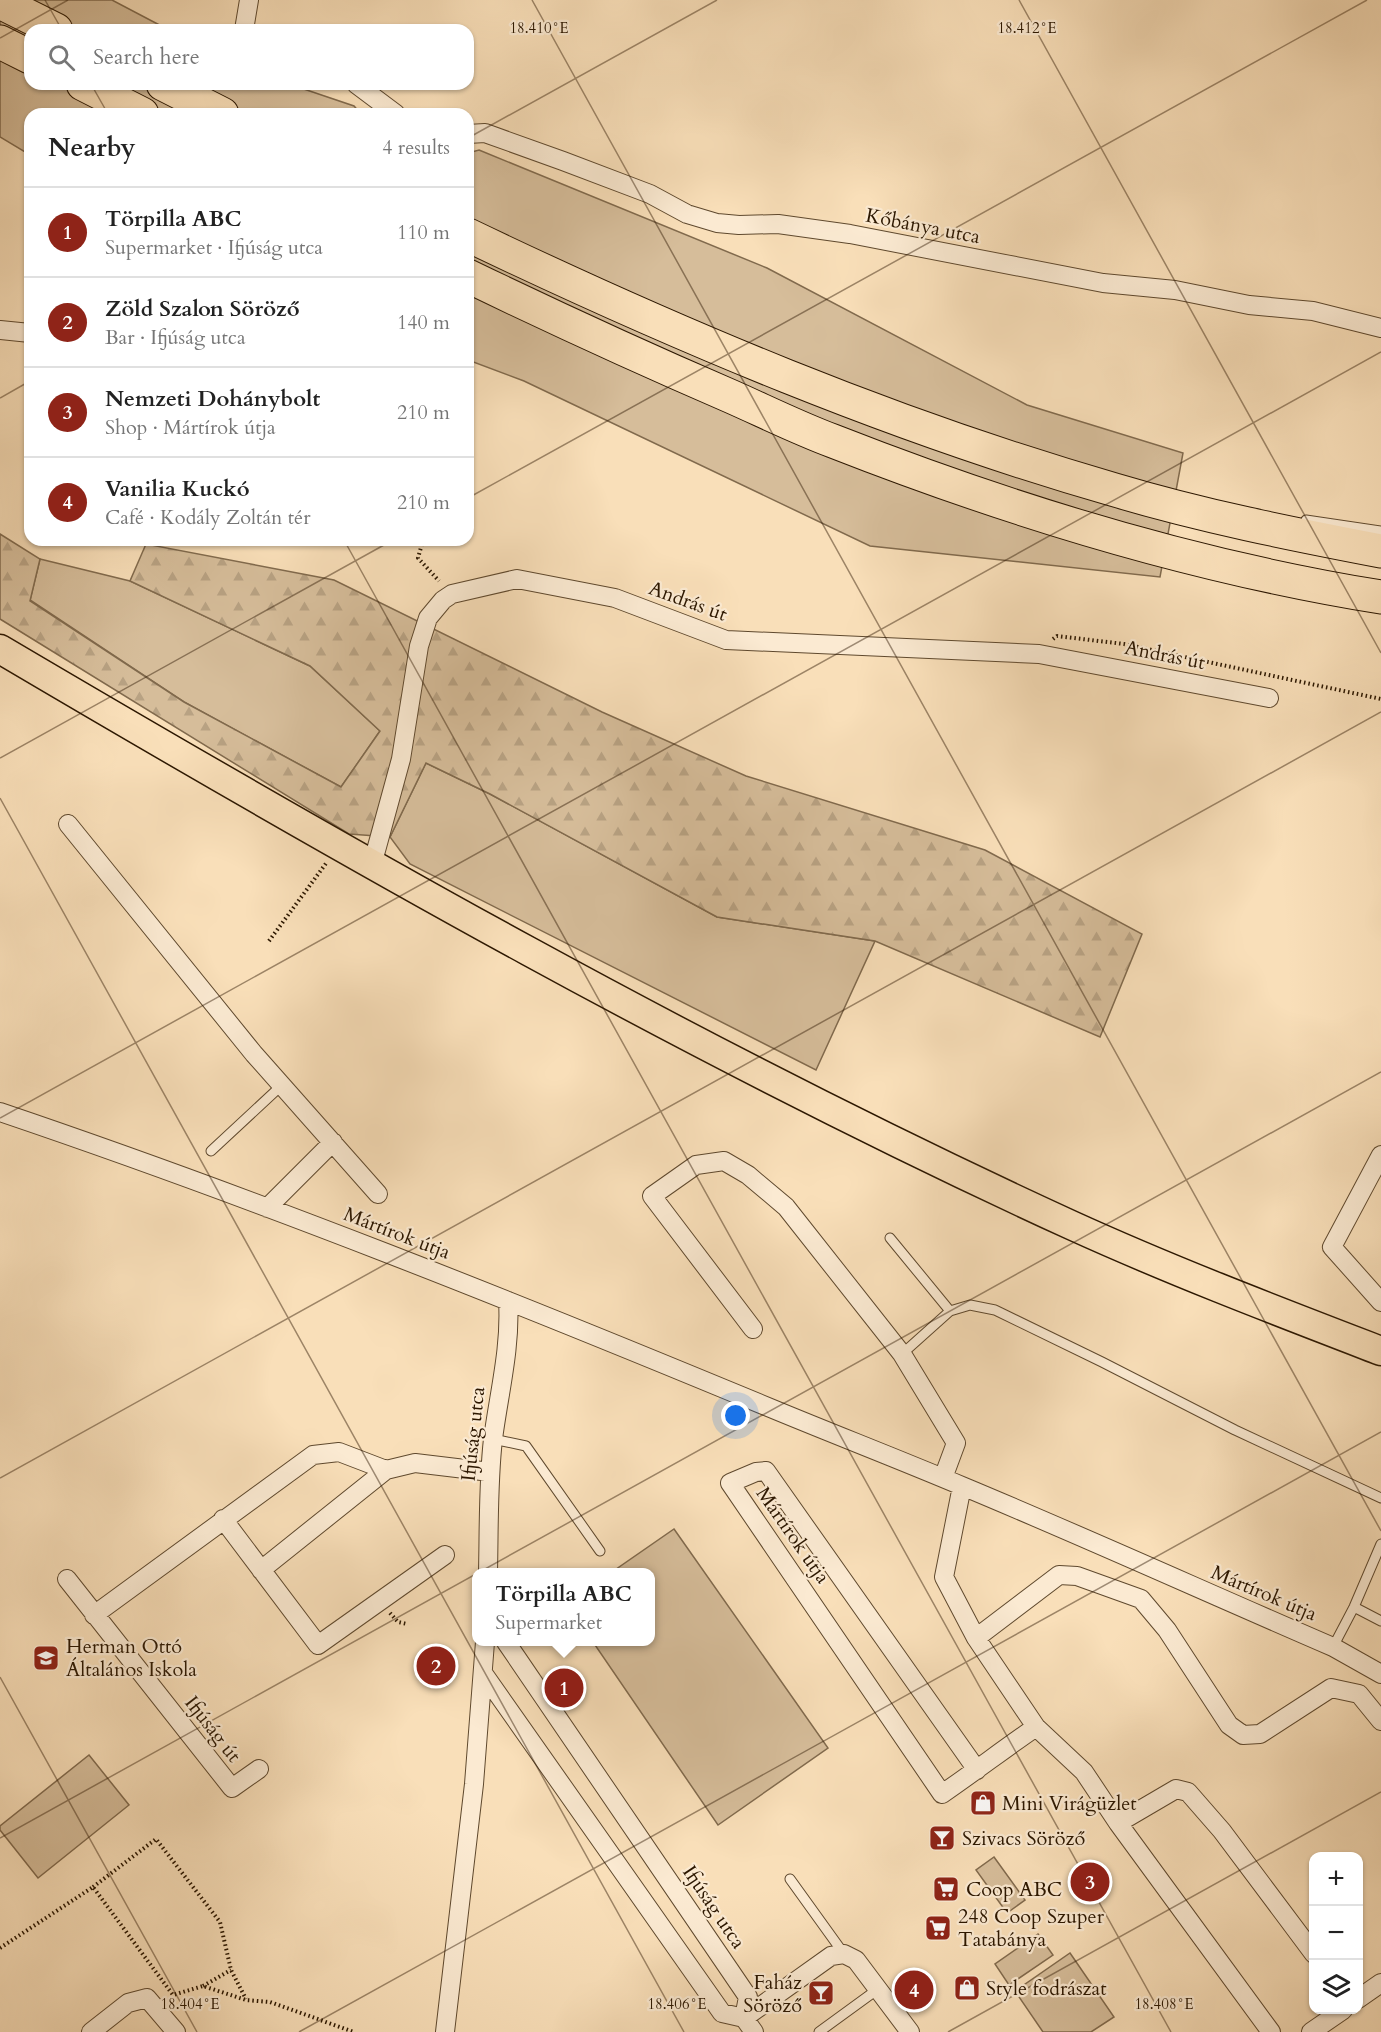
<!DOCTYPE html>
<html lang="en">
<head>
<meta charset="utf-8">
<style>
  body { margin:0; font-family:Cardo,serif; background:#f6f6f6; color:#222 }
  .controls { position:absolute; right:18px; bottom:18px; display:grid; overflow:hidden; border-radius:12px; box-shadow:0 2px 4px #0004 }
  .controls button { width:54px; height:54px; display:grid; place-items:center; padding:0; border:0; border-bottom:2px solid #e0e0e0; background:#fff; color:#222; font:30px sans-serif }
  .you { position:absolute; left:736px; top:1416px; width:21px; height:21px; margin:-15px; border:4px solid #fff; border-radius:50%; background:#1a73e8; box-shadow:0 0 0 9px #1a73e833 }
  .badge { display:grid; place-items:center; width:39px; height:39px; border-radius:50%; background:#8f2418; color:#fff; font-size:20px; font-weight:700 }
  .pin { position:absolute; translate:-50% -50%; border:3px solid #fff; box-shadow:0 2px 6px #0006 }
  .popup { position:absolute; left:472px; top:1568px; width:183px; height:78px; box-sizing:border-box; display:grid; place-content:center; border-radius:12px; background:#fff; filter:drop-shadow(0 2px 4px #0005); font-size:20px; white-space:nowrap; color:#767676 }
  .popup b { font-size:22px; color:#222 }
  .popup::after { content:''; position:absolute; left:50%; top:100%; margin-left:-12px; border:12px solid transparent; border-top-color:#fff }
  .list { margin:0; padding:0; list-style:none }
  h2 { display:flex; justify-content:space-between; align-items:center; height:78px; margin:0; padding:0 24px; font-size:26px }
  h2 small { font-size:20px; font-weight:400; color:#767676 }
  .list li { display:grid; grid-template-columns:39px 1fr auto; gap:18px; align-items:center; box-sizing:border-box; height:90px; padding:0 24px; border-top:2px solid #e0e0e0 }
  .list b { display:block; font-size:22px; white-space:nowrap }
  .list p { margin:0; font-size:20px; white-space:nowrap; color:#767676 }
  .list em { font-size:20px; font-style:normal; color:#767676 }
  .icon { flex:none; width:33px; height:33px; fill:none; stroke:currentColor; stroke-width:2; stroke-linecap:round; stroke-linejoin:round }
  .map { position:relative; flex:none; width:1381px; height:2032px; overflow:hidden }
  .search { position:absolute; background:#fff; box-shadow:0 2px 4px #0004; left:24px; top:24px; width:450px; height:66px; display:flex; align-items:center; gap:15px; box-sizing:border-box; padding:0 21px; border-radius:18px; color:#767676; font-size:22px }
  .panel { position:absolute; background:#fff; box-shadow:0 2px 4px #0004; left:24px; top:108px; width:450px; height:438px; border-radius:18px }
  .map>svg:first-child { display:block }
  .green { fill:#d6bd9a; stroke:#816a4d; stroke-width:1.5 }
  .forest { fill:url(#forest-firs); stroke:#816a4d; stroke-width:1.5 }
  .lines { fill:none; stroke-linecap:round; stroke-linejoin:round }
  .service-casing { stroke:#5f492e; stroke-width:11 }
  .minor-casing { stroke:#5f492e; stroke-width:20 }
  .primary-casing { stroke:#2c1700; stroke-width:31 }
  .motorway-casing { stroke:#2c1700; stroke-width:35 }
  .path { stroke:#2c1700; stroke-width:4; stroke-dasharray:1.5 3; stroke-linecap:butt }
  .service { stroke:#fbead2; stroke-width:9 }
  .minor { stroke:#fbead2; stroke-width:18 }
  .primary { stroke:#f9dfb9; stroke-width:28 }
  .motorway { stroke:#f9dfb9; stroke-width:33 }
  .ticks { fill:none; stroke:#2c1700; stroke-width:1.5; stroke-opacity:0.45 }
  .labels { text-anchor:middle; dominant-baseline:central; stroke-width:4.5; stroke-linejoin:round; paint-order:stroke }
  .street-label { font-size:20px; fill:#2c1700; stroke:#fbead2 }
  .poi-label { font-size:20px; fill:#2c1700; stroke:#fbead2; text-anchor:start }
  .ticks-label { font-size:15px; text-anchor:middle; fill:#2c1700; stroke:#fbead2; stroke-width:4.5; stroke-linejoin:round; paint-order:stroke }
</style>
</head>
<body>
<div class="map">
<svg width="1381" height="2032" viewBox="0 0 1381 2032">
  <defs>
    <pattern id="forest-firs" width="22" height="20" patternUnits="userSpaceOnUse" patternTransform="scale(1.5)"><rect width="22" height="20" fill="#d6bd9a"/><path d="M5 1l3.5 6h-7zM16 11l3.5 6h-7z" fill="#b8a283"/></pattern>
  </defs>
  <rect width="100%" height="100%" fill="#f9dfb9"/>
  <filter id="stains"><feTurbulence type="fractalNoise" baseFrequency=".00333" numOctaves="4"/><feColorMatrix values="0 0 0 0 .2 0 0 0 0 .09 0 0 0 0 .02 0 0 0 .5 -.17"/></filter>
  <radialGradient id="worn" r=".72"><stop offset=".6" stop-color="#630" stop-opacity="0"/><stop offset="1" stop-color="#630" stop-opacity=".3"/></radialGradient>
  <path class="green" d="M 0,0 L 112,0 L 169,30 L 30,30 L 30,84 L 289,84 L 354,106 L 361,114 L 30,114 L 30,155 L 0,137 Z
    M 479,150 L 767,268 L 1027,405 L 1183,453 L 1160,577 L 870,546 L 524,381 L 468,360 L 468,153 Z
    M 40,559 L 130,581 L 310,666 L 380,731 L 341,787 L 184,702 L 30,600 Z
    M 426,763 L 490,794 L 717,917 L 875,941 L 816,1070 L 410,864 L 390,837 Z
    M 674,1529 L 828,1748 L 718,1825 L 593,1642 L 651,1642 L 651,1572 L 612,1572 Z
    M 89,1755 L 129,1805 L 38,1878 L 0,1830 L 0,1826 Z
    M 994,1857 L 1025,1900 L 1007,1913 L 976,1870 Z
    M 1038,1934 L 1053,1955 L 1009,1985 L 995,1964 Z
    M 1070,1953 L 1114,2017 L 1091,2032 L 1043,2032 L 1015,1991 Z"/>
  <path class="forest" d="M 0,534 L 40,559 L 30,601 L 184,702 L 341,787 L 380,731 L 310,666 L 130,581 L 146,544 L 334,580 L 602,712 L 746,776 L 985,850 L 1142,934 L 1100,1037 L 875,941 L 717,917 L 490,794 L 426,763 L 390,837 L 349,834 L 0,619 Z"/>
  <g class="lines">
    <defs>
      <path id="service" d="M 1306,520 L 1381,531
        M 211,1151 L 282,1085
        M 890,1238 L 950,1311
        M 902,1354 L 950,1311 L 970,1305 L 995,1310 L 1102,1362 L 1235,1430 L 1381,1498
        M 493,1439 L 526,1446 L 600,1551
        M 1354,1607 L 1381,1621
        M 1333,1647 L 1354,1607 L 1381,1544
        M 790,1879 L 844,1954
        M 819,2032 L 878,1989"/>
      <path id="minor" d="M 244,30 L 249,0
        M 356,84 L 396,114
        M 468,134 L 485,133 L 563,161 L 650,194 L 687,214 L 717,223 L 739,225 L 778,224 L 850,234 L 1103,283 L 1175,290 L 1249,305 L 1313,311 L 1381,328
        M 0,330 L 30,333
        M 68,824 L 254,1054 L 378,1194
        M 372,865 L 401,759 L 419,646 L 428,618 L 443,600 L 452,594 L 517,579 L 615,598 L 726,640 L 1039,654 L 1269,698
        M 0,1112 C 260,1200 515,1302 768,1407 C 833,1434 898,1459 962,1486 C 1087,1538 1210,1594 1333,1647 L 1381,1674
        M 1381,1155 L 1332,1247 L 1381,1302
        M 267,1208 L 333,1142
        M 753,1329 L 652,1196 L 696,1165 L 724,1161 L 748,1175 L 786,1207 L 902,1354 L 956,1443 L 943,1478
        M 962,1486 L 944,1577 L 976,1638 L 1036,1727 L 1084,1772 L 1118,1823 L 1271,2032
        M 223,1519 L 318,1645 L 445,1555
        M 261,1570 L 386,1470 L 415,1463 L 490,1472
        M 488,1572 C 489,1528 488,1483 493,1439 C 499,1393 511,1347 508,1301
        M 67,1579 L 232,1788 L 259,1769
        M 94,1615 L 313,1455 L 339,1452 L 386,1470
        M 976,1638 L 1059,1575 L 1077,1576 L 1141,1599 L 1167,1630 L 1229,1725 L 1243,1735 L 1260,1734 L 1331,1688 L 1359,1694 L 1381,1721
        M 483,1673 L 722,2013 L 744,2018 L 748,1997 L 506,1642
        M 977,1770 L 766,1471 L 756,1472 L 730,1483 L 942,1794 C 974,1772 1004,1749 1036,1727
        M 1118,1823 L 1176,1789 L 1188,1792 L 1222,1831 L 1314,1954
        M 1358,1999 L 1381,1983
        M 91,2032 L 128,2003 L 147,1998 L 176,2032
        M 445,2032 L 474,1784 L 485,1642
        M 754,2032 L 744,2018 L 831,1956 L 844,1954 L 856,1960 L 910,2032
        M 1311,2032 L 1343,2010"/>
      <path id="primary" d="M 0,649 C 349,855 702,1056 1071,1225 C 1172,1271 1277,1311 1381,1351"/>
      <path id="motorway" d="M 0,2 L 56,30
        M 0,42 L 30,57
        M 83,84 L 142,114
        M 163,84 L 222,114
        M 468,235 C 677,335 892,426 1115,490 C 1202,516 1292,534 1381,551
        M 468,276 C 555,318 642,358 730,396 C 764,411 798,428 833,441 C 1009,510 1194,567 1381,597"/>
    </defs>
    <use href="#service" class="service-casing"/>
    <use href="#minor" class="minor-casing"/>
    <use href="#primary" class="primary-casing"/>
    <use href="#motorway" class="motorway-casing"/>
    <path class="path" d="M 423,540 L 418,558 L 439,581
      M 1053,639 L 1057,636 L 1124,644 L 1381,699
      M 269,941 L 327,862
      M 390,1613 L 398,1622 L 407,1624
      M 93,1887 L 156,1839 L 220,1922 L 231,1970 L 246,1999
      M 0,1948 L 93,1887 L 173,1995 L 203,1986 L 246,2000 L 270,2002 L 354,2032
      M 203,1986 L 231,1970"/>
    <use href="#service" class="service"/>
    <use href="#minor" class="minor"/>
    <use href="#primary" class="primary"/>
    <use href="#motorway" class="motorway"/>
  </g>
  <path class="ticks" d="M 45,0 L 62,30M 532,0 L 1381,1531M 1019,0 L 1381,653M 0,38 L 68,0M 91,84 L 108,114M 468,138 L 717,0M 0,398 L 30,381M 468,498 L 1367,0M 344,540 L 1171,2032M 0,758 L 393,540M 0,798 L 684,2032M 0,1118 L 1381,352M 0,1478 L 1381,712M 0,1677 L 197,2032M 0,1838 L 1381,1072M 299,2032 L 1381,1432M 948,2032 L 1381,1792"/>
  <defs>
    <symbol id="school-square" viewBox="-11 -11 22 22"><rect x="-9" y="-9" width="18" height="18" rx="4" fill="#8f2418" stroke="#fbead2"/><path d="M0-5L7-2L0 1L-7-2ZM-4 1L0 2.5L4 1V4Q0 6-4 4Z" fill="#fff"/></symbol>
    <symbol id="shop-square" viewBox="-11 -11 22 22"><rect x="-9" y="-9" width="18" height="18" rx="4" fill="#8f2418" stroke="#fbead2"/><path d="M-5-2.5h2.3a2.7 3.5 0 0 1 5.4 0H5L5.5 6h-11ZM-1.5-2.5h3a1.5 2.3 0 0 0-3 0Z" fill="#fff"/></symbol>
    <symbol id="bar-square" viewBox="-11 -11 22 22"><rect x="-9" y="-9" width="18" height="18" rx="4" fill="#8f2418" stroke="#fbead2"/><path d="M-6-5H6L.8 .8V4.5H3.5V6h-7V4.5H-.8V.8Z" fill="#fff"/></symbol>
    <symbol id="supermarket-square" viewBox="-11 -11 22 22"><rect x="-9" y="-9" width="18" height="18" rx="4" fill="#8f2418" stroke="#fbead2"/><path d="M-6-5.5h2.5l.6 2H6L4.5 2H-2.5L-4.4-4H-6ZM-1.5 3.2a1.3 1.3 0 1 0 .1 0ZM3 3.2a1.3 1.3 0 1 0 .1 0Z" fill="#fff"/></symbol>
  </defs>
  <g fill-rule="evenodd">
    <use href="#school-square" x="31" y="1643" width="30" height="30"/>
    <use href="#shop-square" x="968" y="1788" width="30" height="30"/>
    <use href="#bar-square" x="927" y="1823" width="30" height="30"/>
    <use href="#supermarket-square" x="931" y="1874" width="30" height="30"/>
    <use href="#supermarket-square" x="923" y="1913" width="30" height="30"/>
    <use href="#shop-square" x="952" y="1973" width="30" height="30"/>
    <use href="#bar-square" x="806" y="1978" width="30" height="30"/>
  </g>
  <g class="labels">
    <g class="street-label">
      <text transform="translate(923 226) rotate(11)">Kőbánya utca</text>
      <text transform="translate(688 601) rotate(20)">András út</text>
      <text transform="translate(1165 655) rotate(11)">András út</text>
      <text transform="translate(397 1233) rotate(21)">Mártírok útja</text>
      <text transform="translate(473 1434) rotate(-84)">Ifjúság utca</text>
      <text transform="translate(793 1535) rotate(55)">Mártírok útja</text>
      <text transform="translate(1264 1593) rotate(23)">Mártírok útja</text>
      <text transform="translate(213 1729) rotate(52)">Ifjúság út</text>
      <text transform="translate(714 1907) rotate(56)">Ifjúság utca</text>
    </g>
    <g class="poi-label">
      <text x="66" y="1646">Herman Ottó<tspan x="66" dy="23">Általános Iskola</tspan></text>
      <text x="1002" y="1803">Mini Virágüzlet</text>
      <text x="962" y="1838">Szivacs Söröző</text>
      <text x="966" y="1889">Coop ABC</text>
      <text x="958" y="1916">248 Coop Szuper<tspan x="958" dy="23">Tatabánya</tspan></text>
      <text x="802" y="1982" text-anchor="end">Faház<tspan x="802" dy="23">Söröző</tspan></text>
      <text x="986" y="1988">Style fodrászat</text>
    </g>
  </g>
  <g class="ticks-label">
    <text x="539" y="33">18.410°E</text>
    <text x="1027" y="33">18.412°E</text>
    <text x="190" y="2009">18.404°E</text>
    <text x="677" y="2009">18.406°E</text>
    <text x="1164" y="2009">18.408°E</text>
  </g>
  <rect width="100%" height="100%" filter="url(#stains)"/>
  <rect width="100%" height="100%" fill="url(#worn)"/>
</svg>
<div class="controls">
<button>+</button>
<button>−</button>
<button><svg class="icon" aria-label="layers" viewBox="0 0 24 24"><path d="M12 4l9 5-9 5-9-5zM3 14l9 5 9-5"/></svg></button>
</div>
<div class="you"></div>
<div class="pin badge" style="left:564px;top:1688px">1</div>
<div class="popup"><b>Törpilla ABC</b>Supermarket</div>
<div class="pin badge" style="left:436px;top:1666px">2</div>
<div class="pin badge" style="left:1090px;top:1882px">3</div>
<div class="pin badge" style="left:914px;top:1990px">4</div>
<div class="search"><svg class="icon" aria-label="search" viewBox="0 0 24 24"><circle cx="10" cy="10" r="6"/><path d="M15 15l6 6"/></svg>Search here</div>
<section class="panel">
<h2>Nearby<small>4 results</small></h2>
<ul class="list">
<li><span class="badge">1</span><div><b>Törpilla ABC</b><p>Supermarket · Ifjúság utca</p></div><em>110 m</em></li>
<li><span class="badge">2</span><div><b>Zöld Szalon Söröző</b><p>Bar · Ifjúság utca</p></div><em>140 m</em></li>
<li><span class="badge">3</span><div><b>Nemzeti Dohánybolt</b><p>Shop · Mártírok útja</p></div><em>210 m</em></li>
<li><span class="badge">4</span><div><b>Vanilia Kuckó</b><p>Café · Kodály Zoltán tér</p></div><em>210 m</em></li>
</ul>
</section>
</div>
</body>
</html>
